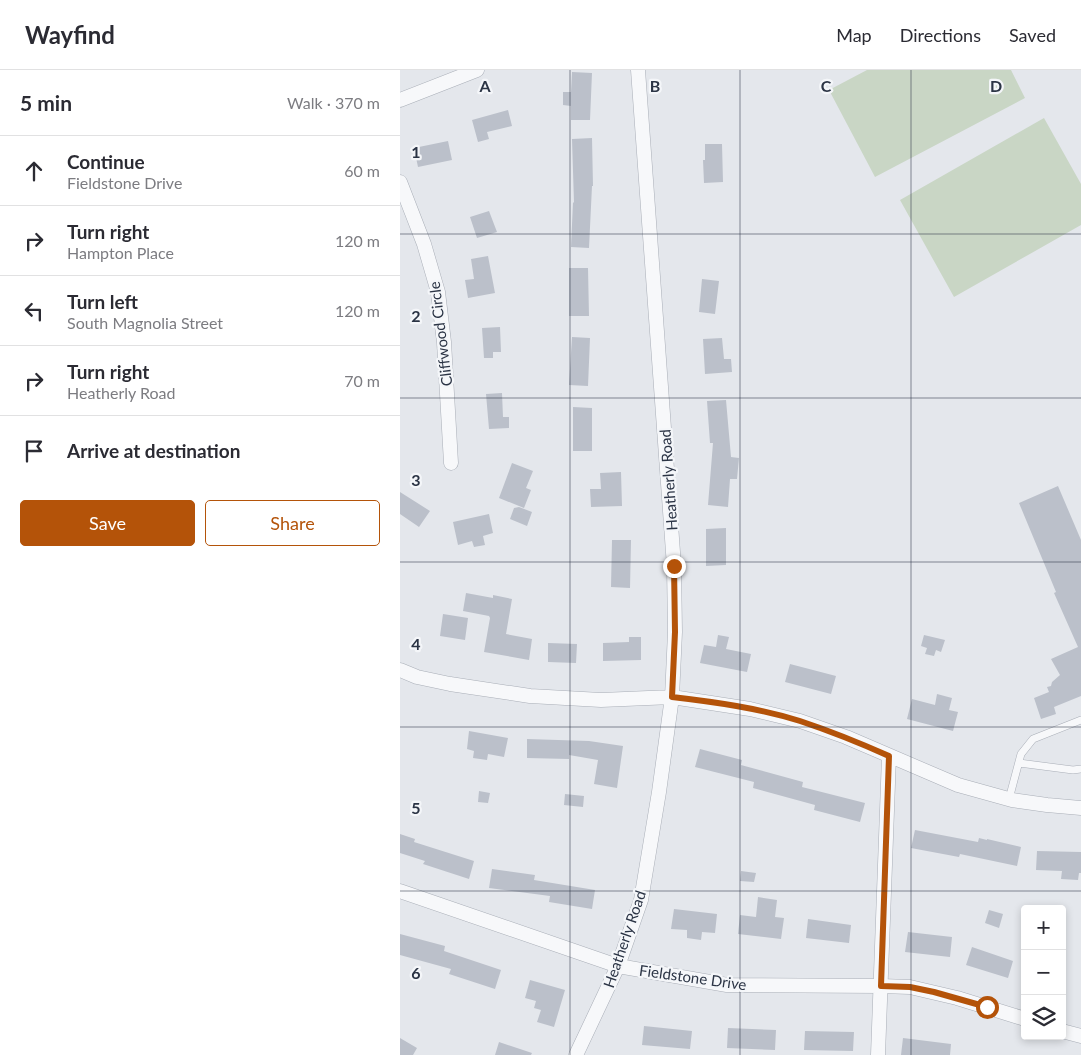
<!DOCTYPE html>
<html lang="en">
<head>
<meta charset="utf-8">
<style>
  body { margin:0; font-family:Lato,sans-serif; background:#f7f7f7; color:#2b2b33 }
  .controls { position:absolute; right:15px; bottom:15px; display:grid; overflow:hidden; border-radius:5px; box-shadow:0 2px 8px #0003 }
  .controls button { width:45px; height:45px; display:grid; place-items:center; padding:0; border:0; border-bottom:1px solid #e1e1e2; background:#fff; color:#2b2b33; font:25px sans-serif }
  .stop { position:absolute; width:15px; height:15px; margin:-11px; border:4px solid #b45309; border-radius:50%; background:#fff }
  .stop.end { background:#b45309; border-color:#fff; box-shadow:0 1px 5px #0008 }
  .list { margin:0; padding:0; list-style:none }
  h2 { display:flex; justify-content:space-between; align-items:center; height:65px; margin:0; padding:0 20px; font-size:21px }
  h2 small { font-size:16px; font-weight:400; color:#7c7c81 }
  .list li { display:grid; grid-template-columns:32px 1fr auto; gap:15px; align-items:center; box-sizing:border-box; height:70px; padding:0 20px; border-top:1px solid #e1e1e2 }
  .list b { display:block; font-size:19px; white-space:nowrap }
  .list p { margin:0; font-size:16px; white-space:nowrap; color:#7c7c81 }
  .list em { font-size:16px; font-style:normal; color:#7c7c81 }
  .actions { display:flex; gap:10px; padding:15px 20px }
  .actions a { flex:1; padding:11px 0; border:1px solid #b45309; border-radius:5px; text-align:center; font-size:18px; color:#b45309 }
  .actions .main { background:#b45309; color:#fff }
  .icon { flex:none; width:28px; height:28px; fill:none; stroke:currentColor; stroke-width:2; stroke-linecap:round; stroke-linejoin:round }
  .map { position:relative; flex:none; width:681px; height:985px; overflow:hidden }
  header { display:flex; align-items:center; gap:30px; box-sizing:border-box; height:70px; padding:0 25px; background:#fff; border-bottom:1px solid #e1e1e2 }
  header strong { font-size:24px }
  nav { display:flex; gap:28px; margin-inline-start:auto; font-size:18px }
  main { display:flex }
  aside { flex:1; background:#fff }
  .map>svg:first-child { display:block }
  .green { fill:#c9d6c5 }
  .building { fill:#bbc0ca }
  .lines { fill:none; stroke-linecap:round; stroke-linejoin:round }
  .service-casing { stroke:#a9aeb7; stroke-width:8 }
  .minor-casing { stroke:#a9aeb7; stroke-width:15 }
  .service { stroke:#f7f8fa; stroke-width:7 }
  .minor { stroke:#f7f8fa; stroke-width:14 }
  .route { stroke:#b45309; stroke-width:6 }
  .grid { fill:none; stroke:#2b3445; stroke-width:1; stroke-opacity:0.55 }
  .labels { text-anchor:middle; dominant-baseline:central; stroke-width:4.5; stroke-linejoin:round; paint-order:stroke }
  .street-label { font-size:15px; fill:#2b3445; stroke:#f4f6f9 }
  .grid-label { font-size:16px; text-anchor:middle; font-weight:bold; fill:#2b3445; stroke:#f4f6f9; stroke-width:4.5; stroke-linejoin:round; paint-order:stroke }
</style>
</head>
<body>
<header>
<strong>Wayfind</strong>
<nav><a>Map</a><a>Directions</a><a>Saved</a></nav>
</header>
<main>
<aside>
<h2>5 min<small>Walk · 370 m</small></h2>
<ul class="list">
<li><svg class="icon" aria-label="ahead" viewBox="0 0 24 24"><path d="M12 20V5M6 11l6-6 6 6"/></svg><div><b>Continue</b><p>Fieldstone Drive</p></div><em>60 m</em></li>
<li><svg class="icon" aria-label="right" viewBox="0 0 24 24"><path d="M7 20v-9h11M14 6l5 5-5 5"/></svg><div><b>Turn right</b><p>Hampton Place</p></div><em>120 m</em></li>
<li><svg class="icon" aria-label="left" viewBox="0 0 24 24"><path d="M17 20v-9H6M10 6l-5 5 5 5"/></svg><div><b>Turn left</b><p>South Magnolia Street</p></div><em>120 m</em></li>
<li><svg class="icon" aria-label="right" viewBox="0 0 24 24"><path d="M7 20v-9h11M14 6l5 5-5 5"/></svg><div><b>Turn right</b><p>Heatherly Road</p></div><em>70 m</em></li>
<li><svg class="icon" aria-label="arrive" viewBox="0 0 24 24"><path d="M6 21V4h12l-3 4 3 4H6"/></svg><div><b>Arrive at destination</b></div></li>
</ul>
<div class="actions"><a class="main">Save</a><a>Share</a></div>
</aside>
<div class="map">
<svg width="681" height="985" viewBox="0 0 681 985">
  <rect width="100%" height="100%" fill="#e4e7ec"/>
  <path class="green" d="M 467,0 L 611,0 L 625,28 L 475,107 L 429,20 Z
    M 644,48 L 681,114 L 681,155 L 554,227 L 500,130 Z"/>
  <path class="building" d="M 172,2 L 192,3 L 190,50 L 171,50 L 171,36 L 163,35 L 163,22 L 171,22 Z
    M 108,40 L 112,56 L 87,62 L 89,69 L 78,72 L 72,50 Z
    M 192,68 L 193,116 L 192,116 L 189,178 L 171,177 L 173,132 L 174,133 L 172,69 Z
    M 48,71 L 52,90 L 18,97 L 14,78 Z
    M 305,74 L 322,74 L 323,112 L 304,113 L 303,90 L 305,90 Z
    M 89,141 L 97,162 L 77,168 L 70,147 Z
    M 88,186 L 95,223 L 68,228 L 65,210 L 74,209 L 71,189 Z
    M 169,198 L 188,198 L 189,246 L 169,246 Z
    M 302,209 L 319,211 L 315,244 L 299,242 Z
    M 100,257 L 101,282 L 93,282 L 93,288 L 84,288 L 82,258 Z
    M 172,267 L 190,268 L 188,316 L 169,315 Z
    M 322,268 L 324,289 L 331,289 L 332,302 L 305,304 L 303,269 Z
    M 102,323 L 103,347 L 109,347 L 109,358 L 89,359 L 86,324 Z
    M 326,330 L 331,387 L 339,388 L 337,409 L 330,409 L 328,437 L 308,435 L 313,373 L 310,373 L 307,331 Z
    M 173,337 L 192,338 L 192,381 L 173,381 Z
    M 112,393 L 133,401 L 126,418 L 131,420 L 124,438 L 99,428 Z
    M 221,402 L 222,436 L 191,437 L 190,419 L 201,419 L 200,403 Z
    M 658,416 L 681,470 L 681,626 L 654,637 L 656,644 L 641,649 L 634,628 L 649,622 L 647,617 L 651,616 L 652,612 L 660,605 L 651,589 L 678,577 L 654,523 L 656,522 L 619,433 Z
    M 0,422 L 30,441 L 19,457 L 0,444 Z
    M 119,437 L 132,442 L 127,456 L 110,449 L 114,438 Z
    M 89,444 L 93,463 L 83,466 L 85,475 L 74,477 L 72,471 L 58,475 L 53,452 Z
    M 326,458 L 326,495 L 306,496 L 306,459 Z
    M 212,470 L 231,470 L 230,518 L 211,517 Z
    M 66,523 L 93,528 L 93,525 L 112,529 L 106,564 L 132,569 L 129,590 L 84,582 L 90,548 L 89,546 L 63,541 Z
    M 43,544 L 68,548 L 65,570 L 40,566 Z
    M 318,565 L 329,567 L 326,579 L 351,584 L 347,602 L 300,593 L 304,575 L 316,577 Z
    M 524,565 L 545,570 L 541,582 L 536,580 L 534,586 L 525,584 L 527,578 L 521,576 Z
    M 229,567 L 241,567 L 241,590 L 203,591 L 203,573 L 229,572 Z
    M 148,573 L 177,574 L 176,593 L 148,592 Z
    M 390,594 L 436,606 L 431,624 L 385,612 Z
    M 537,624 L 552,628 L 549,640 L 558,642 L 553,661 L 507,649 L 512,629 L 535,635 Z
    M 69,661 L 108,668 L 104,687 L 88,684 L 87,690 L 73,688 L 74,681 L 67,679 Z
    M 127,669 L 189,671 L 223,676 L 217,718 L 194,714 L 198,690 L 169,685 L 169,689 L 127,688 Z
    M 300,679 L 342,690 L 341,695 L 403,712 L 402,717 L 465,733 L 460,752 L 414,740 L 415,735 L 353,718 L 354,712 L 295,697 Z
    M 79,721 L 90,723 L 88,733 L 78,732 Z
    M 165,724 L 184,726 L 183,737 L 164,735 Z
    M 515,760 L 578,772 L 579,768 L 587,770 L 587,769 L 621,777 L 617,796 L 560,784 L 559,787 L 511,778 Z
    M 0,764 L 15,769 L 14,772 L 74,791 L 69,809 L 23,794 L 25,791 L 0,783 Z
    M 637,781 L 681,782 L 681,803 L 679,803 L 678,810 L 661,809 L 662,801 L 636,800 Z
    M 92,799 L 135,805 L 134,810 L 195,820 L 192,839 L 149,832 L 150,826 L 89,818 Z
    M 341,801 L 356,803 L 354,812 L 340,811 Z
    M 358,827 L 377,830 L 375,847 L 384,848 L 381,869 L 338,864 L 340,845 L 356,847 Z
    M 274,839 L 317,844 L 315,863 L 302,862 L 301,870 L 287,868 L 287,860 L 271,859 Z
    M 589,840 L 603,844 L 599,858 L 585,853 Z
    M 408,849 L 451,855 L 449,873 L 406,868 Z
    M 508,862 L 552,867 L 550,887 L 505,882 Z
    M 0,864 L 45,876 L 44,881 L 101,900 L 95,919 L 49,904 L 51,899 L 0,885 Z
    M 572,877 L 613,891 L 608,908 L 566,895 Z
    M 130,910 L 165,920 L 154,957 L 137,952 L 141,940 L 134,938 L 136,931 L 125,928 Z
    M 244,956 L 292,961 L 290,979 L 242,975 Z
    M 328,958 L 376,960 L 375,980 L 327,978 Z
    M 405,961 L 454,962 L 453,981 L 404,980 Z
    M 0,968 L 17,978 L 13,985 L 0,985 Z
    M 503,968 L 551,974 L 550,985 L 501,985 Z
    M 99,972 L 132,983 L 131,985 L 95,985 Z"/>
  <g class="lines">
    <defs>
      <path id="service" d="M 619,693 L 673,700 L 681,699
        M 609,729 L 621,684 L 633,669 L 681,650"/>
      <path id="minor" d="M 0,30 L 77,0
        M 0,112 L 24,174 L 38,222 L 44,272 L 51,393
        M 0,600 L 17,607 L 50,614 L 130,626 L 201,630 L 272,627 L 350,639 L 400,651 L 446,667 L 558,715 L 612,730 L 647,735 L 681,738
        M 0,821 L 218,896 L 327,915 L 481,916 L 510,917 L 557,928 L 625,949
        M 662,961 L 681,966
        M 176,985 L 218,896 L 241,830 L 259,722 L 272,627 L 275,562 L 274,496 L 238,0
        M 478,985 L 489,686"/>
    </defs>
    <use href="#service" class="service-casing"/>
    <use href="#minor" class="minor-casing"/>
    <use href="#service" class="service"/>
    <use href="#minor" class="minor"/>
  </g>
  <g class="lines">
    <path class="route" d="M 274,496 L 275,562 L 272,627 C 315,632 358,638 400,651 C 430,661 460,673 489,686 L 481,916 L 510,917 L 534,922 L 587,937"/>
  </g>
  <path class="grid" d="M 170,0 L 170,985M 340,0 L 340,985M 511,0 L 511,985M 0,164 L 681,164M 0,328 L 681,328M 0,492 L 681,492M 0,657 L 681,657M 0,821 L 681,821"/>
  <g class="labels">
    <g class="street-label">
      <text transform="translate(40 264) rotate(-97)">Cliffwood Circle</text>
      <text transform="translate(268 410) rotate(-94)">Heatherly Road</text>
      <text transform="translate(224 869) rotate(-71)">Heatherly Road</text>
      <text transform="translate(293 907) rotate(8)">Fieldstone Drive</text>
    </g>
  </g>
  <g class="grid-label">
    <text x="85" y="22">A</text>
    <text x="255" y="22">B</text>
    <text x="426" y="22">C</text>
    <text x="596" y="22">D</text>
    <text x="16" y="88">1</text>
    <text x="16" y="252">2</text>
    <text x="16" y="416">3</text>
    <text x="16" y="580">4</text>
    <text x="16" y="744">5</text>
    <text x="16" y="909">6</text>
  </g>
</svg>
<div class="controls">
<button>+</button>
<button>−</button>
<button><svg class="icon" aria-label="layers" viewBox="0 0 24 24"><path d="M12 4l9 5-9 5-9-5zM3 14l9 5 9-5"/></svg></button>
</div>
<div class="stop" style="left:587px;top:937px"></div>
<div class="stop end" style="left:274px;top:496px"></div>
</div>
</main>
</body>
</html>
